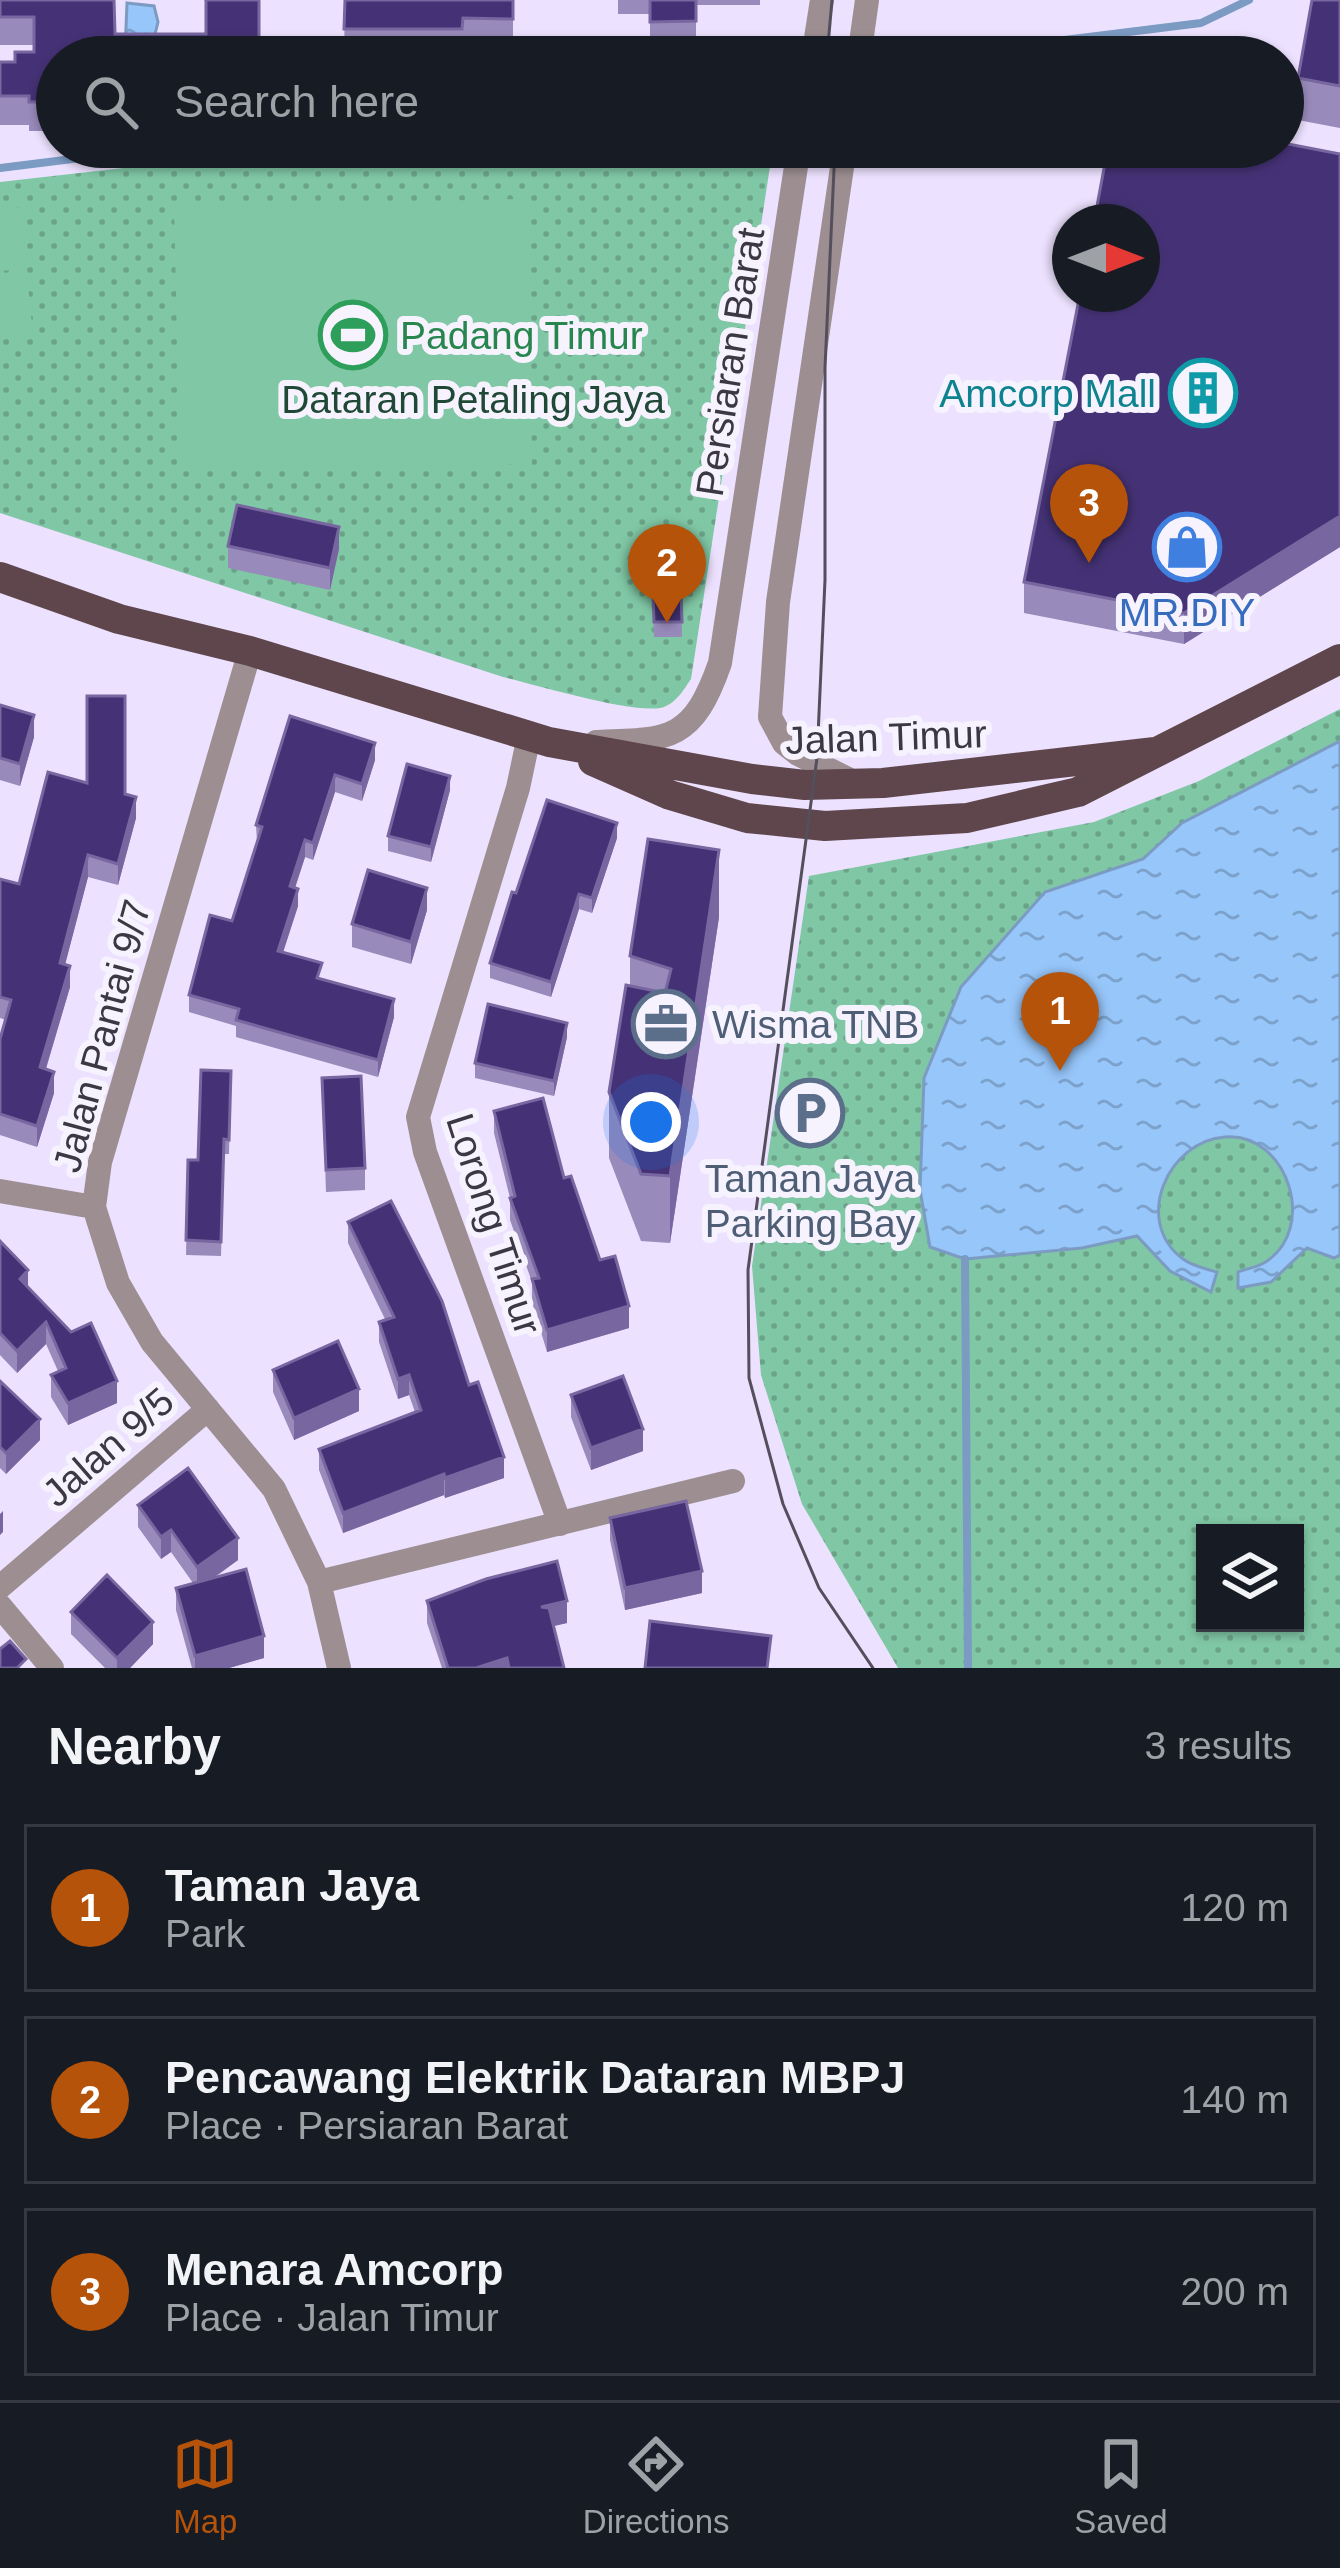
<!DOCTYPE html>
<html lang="en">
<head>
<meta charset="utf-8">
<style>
  body { margin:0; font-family:Arial,sans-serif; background:#20242c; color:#f1f3f6 }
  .controls { position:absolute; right:36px; bottom:36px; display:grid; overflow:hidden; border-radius:0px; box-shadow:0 3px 9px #0004 }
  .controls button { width:108px; height:108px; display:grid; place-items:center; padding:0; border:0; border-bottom:3px solid #363941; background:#171b24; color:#f1f3f6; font:60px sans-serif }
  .compass { position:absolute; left:1052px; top:204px; width:108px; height:108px; border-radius:50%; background:#171b24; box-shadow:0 3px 9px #0004; rotate:90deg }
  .you { position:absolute; left:651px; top:1122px; width:42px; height:42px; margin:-30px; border:9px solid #fff; border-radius:50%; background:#1a73e8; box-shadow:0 0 0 18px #1a73e833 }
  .badge { display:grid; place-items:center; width:78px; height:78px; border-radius:50%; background:#b45309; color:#fff; font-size:39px; font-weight:700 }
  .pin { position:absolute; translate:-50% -99px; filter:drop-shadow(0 3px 6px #0008) }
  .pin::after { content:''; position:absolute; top:63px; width:42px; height:36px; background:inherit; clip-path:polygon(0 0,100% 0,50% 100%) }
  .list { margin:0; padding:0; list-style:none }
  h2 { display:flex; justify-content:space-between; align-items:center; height:156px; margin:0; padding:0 48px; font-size:51px }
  h2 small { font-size:39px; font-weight:400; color:#9ea1a6 }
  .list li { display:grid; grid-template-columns:78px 1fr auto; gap:36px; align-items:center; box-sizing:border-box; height:168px; margin:0 24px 24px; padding:0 24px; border:3px solid #363941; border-radius:0px }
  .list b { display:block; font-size:45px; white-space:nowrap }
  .list p { margin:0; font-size:39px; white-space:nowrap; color:#9ea1a6 }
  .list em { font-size:39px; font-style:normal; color:#9ea1a6 }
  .icon { flex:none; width:66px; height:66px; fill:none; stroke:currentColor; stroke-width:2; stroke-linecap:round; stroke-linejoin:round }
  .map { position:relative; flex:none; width:1340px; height:1668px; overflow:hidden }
  .search { position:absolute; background:#171b24; box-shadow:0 3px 9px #0004; left:36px; right:36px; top:36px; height:132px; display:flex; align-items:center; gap:30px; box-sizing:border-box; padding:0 42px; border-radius:66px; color:#9ea1a6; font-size:45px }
  .sheet { height:732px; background:#171b24 }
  nav { display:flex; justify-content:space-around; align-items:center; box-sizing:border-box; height:168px; border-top:3px solid #363941; background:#171b24; font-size:33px; color:#9ea1a6 }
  nav a { display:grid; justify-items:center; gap:6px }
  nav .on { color:#b45309 }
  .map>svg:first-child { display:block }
  .park { fill:url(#park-dots); fill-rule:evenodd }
  .garden { fill:#80c7a5 }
  .water { fill:url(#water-ripples); stroke:#7c9bc3; stroke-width:3 }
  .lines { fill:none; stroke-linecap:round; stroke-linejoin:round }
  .stream { stroke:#7c9bc3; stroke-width:8 }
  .minor { stroke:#9c8e91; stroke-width:24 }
  .major { stroke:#5e464c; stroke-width:30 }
  .tram { stroke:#544f5c; stroke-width:3 }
  .wall { fill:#988aba }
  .shaded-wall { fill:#77669f }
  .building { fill:#453276; stroke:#77669f; stroke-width:3 }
  .labels { text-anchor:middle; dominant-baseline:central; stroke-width:12; stroke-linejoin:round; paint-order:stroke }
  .leisure-label { font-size:39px; fill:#27864d; stroke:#f6f2fe; text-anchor:start }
  .street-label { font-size:39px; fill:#3c3843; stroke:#f6f2fe }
  .culture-label { font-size:39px; fill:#0d838f; stroke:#f6f2fe; text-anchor:end }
  .park-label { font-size:39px; fill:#1f4836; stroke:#f6f2fe }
  .shop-label { font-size:39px; fill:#366cbe; stroke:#f6f2fe }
  .service-label { font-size:39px; fill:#4e5e75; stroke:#f6f2fe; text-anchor:start }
</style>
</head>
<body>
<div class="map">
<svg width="1340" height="1668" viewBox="0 0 1340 1668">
  <defs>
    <pattern id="park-dots" width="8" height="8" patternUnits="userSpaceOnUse" patternTransform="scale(3)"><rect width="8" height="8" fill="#80c7a5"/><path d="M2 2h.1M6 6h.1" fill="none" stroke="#6aa388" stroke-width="1.8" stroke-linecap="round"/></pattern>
    <pattern id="water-ripples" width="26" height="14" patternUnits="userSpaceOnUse" patternTransform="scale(3)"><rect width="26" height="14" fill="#97c6fa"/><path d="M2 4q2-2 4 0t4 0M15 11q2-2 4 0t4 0" fill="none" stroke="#7ca2cc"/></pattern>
  </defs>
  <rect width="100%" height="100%" fill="#ece1fe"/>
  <path class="park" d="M 309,147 L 773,147 L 691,679 C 684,689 677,702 664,707 C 639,716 533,684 503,677 L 0,513 L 0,182 Z
    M 1340,709 L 1340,1668 L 898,1668 L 802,1504 L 761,1375 L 752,1266 L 809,876 L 1094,822 L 1199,781 ZM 1205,1533 L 1295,1533 L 1295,1623 L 1205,1623 Z"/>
  <path class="garden" d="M 526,199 L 532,464 L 180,471 L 174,206 Z
    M 21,207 L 27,269 L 0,271 L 0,209 Z
    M 27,274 L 33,335 L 0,338 L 0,276 Z"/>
  <path class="water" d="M 127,3 L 154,6 L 158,22 L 151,50 L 125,53 Z
    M 1340,741 L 1340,1255 L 1334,1258 L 1307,1248 L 1271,1282 L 1238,1288 L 1238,1272 C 1246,1269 1257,1267 1264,1263 C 1319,1230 1288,1132 1225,1137 C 1168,1141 1132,1221 1183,1259 C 1192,1266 1206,1269 1217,1272 L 1211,1292 L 1170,1271 L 1137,1236 L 1082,1248 L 965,1259 L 930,1247 L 920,1190 L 924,1078 L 961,987 L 1045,892 L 1143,859 L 1182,823 Z"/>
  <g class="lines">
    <path class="stream" d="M 928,57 L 1201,23 L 1249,0
      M 0,168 L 169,147
      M 965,1259 L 968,1668"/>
    <path class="minor" d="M 813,57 L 822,0
      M 859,57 L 867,0
      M 845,147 L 778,602 L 770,717 L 784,743 L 798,754 L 856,783
      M 250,651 L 100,1162 L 94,1207 L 118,1283 L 152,1342 L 274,1489 L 319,1582 L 339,1668
      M 529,736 L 518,788 L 418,1117 L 425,1152 L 560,1524
      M 596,742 C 671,740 693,740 720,663 L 799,147
      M 0,1191 L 94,1207
      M 319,1582 L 733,1481
      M 0,1587 L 208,1409
      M 0,1606 L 52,1668"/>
    <path class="major" d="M 0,577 L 119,619 L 250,651 L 549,742 L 752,779 L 805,785 L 883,783 L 1155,752
      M 593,761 L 670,795 L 747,818 L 825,826 L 967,818 L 1078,792 L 1340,659"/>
    <path class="tram" d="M 827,57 L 832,0
      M 835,147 L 825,368 L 825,580 L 817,758 L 748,1270 L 749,1378 L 783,1504 L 819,1588 L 873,1668"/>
  </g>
  <path class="wall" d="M 0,0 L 115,34 L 206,34 L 206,2 L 204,0 L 259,0 L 259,57 L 57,57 L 57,108 L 51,108 L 51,131 L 29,131 L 29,125 L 0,125 L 0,62 L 15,62 L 34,52 L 34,45 L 0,45 Z
    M 345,0 L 513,0 L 513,47 L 463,46 L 462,57 L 344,57 Z
    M 618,0 L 760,0 L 760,5 L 696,5 L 696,43 L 650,44 L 650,14 L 618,14 Z
    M 1340,0 L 1340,128 L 1298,120 L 1298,78 Z
    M 1340,154 L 1340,547 L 1184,644 L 1024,613 L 1024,582 Z
    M 228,546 L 339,549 L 330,590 L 228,568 Z
    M 681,593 L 682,637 L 654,637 L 653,594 Z
    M 0,705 L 34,737 L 20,786 L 0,780 Z
    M 290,716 L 375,760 L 362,801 L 335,792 L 313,860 L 305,857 L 295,888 L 298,906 L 283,952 L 322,979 L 394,1017 L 378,1077 L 236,1037 L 236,1026 L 189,1012 L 189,995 L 232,921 L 257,842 L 256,825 Z
    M 450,790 L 431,862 L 388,851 L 388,836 Z
    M 125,794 L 136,818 L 118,885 L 88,877 L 65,964 L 70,987 L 46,1069 L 54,1093 L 37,1147 L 0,1135 L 0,1039 L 6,1020 L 0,1018 L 0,879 L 19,884 Z
    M 617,838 L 592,913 L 579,909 L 551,997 L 490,978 L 490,963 L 516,893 Z
    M 427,910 L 411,964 L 352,947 L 352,924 Z
    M 719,917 L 670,1243 L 641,1241 L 609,1158 L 609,1092 L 630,986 L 630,956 Z
    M 567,1037 L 554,1096 L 475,1078 L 475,1063 Z
    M 231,1071 L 229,1154 L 224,1154 L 221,1256 L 186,1255 L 188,1160 L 198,1160 Z
    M 322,1078 L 365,1168 L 365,1190 L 326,1192 Z
    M 494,1111 L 564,1178 L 629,1328 L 547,1352 L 532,1302 L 532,1282 L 510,1220 L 510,1198 L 494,1133 Z
    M 348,1222 L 469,1385 L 504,1478 L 445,1498 L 444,1495 L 343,1533 L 319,1470 L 319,1449 L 415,1412 L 409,1395 L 398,1399 L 379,1342 L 379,1322 L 385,1319 L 348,1243 Z
    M 0,1241 L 28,1288 L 117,1403 L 68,1425 L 51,1397 L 51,1375 L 58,1371 L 46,1344 L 17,1373 L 0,1355 Z
    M 273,1370 L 359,1411 L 294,1440 L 273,1392 Z
    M 0,1381 L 40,1440 L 6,1474 L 0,1468 Z
    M 571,1395 L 643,1451 L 591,1470 L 571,1417 Z
    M 138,1505 L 238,1560 L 214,1578 L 264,1658 L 229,1668 L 192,1668 L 176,1610 L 176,1588 L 193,1583 L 171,1552 L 161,1559 L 138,1527 Z
    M 610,1518 L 702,1593 L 625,1610 L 610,1540 Z
    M 427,1601 L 567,1623 L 553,1626 L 564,1668 L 442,1668 L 427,1623 Z
    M 71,1612 L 153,1644 L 130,1668 L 105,1668 L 71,1634 Z"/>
  <path class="shaded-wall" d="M 1340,516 L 1340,547 L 1184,644 L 1184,613 Z
    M 339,527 L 339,549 L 330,590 L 330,568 Z
    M 34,715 L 34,737 L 20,786 L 20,764 Z
    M 375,743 L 375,760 L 362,801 L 362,784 Z
    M 335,775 L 335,792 L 313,860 L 313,843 Z
    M 450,776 L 450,790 L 431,862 L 431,847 Z
    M 136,797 L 136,818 L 118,885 L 118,864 Z
    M 617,823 L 617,838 L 592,913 L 592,898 Z
    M 305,840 L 305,857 L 290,903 L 290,886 Z
    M 719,850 L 719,917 L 670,1243 L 670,1176 Z
    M 88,855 L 88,877 L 60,984 L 60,963 Z
    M 427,888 L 427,910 L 411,964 L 411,942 Z
    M 298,889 L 298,906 L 278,968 L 278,951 Z
    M 579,894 L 579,909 L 551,997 L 551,982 Z
    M 70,966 L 70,987 L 40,1088 L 40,1067 Z
    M 394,999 L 394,1017 L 378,1077 L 378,1060 Z
    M 567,1023 L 567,1037 L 554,1096 L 554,1081 Z
    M 54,1072 L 54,1093 L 37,1147 L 37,1126 Z
    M 28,1270 L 28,1292 L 20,1279 Z
    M 629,1306 L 629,1328 L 547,1352 L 547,1330 Z
    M 46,1322 L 46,1344 L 17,1373 L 17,1351 Z
    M 409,1375 L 409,1395 L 398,1399 L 398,1379 Z
    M 117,1381 L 117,1403 L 68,1425 L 68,1403 Z
    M 359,1389 L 359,1411 L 294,1440 L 294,1418 Z
    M 40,1419 L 40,1440 L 6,1474 L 6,1453 Z
    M 643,1429 L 643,1451 L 591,1470 L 591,1448 Z
    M 504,1457 L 504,1478 L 445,1498 L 445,1478 Z
    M 444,1474 L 444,1495 L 343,1533 L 343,1513 Z
    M 3,1511 L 3,1532 L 0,1535 L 0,1514 Z
    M 171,1530 L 171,1552 L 161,1559 L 161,1537 Z
    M 238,1538 L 238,1560 L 197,1589 L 197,1567 Z
    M 702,1571 L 702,1593 L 625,1610 L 625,1588 Z
    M 567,1601 L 567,1623 L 541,1629 L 541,1607 Z
    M 153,1622 L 153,1644 L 130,1668 L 117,1668 L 117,1658 Z
    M 264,1636 L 264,1658 L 229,1668 L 195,1668 L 195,1656 Z
    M 507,1658 L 507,1668 L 476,1668 Z"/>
  <path class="building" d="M 0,0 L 114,0 L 115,34 L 206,34 L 206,0 L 259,0 L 259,57 L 57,57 L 57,79 L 51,79 L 51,102 L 29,102 L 29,96 L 0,96 L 0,62 L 15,62 L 15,52 L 34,52 L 34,17 L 0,17 Z
    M 345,0 L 513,0 L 513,19 L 463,18 L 462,29 L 344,29 Z
    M 650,0 L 696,0 L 696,21 L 650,22 Z
    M 1312,0 L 1340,0 L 1340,86 L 1298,78 Z
    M 1283,143 L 1340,154 L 1340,516 L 1184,613 L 1024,582 L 1080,294 L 1142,294 L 1142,222 L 1094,222 L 1108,147 L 1283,147 Z
    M 237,505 L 339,527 L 330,568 L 228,546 Z
    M 681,593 L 682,622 L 654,622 L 653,594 Z
    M 87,696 L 125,696 L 125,794 L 136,797 L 118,864 L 88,855 L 60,963 L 70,966 L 40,1067 L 54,1072 L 37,1126 L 0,1114 L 0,1039 L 11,1000 L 0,997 L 0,879 L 19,884 L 48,772 L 87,783 Z
    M 0,705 L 34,715 L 20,764 L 0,758 Z
    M 290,716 L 375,743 L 362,784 L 335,775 L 313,843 L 305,840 L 290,886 L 298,889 L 278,951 L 322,963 L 317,978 L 394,999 L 378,1060 L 236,1020 L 239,1009 L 189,995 L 210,915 L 232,921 L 262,827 L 256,825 Z
    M 407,764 L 450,776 L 431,847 L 388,836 Z
    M 547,800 L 617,823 L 592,898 L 579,894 L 551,982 L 490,963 L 512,892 L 516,893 Z
    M 648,839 L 719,850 L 670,1176 L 641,1174 L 609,1092 L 626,985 L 665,993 L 671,969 L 630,956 Z
    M 368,870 L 427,888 L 411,942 L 352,924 Z
    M 488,1004 L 567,1023 L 554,1081 L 475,1063 Z
    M 201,1070 L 231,1071 L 229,1140 L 224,1139 L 221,1242 L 186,1240 L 188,1160 L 198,1160 Z
    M 361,1076 L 365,1168 L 326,1170 L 322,1078 Z
    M 543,1098 L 564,1178 L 571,1176 L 600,1260 L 615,1256 L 629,1306 L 547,1330 L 532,1279 L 539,1278 L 510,1198 L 515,1196 L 494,1111 Z
    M 391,1201 L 442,1301 L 469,1385 L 478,1382 L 504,1457 L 445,1478 L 444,1474 L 343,1513 L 319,1449 L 421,1410 L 409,1375 L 398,1379 L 379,1322 L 394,1317 L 348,1222 Z
    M 0,1241 L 28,1270 L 20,1279 L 71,1332 L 91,1323 L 117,1381 L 68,1403 L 51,1375 L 66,1368 L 46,1322 L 17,1351 L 0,1333 Z
    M 338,1341 L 359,1389 L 294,1418 L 273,1370 Z
    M 623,1376 L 643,1429 L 591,1448 L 571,1395 Z
    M 0,1381 L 40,1419 L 6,1453 L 0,1447 Z
    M 188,1468 L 238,1538 L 197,1567 L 171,1530 L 161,1537 L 138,1505 Z
    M 686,1501 L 702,1571 L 625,1588 L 610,1518 Z
    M 557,1561 L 567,1601 L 541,1607 L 549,1608 L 564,1668 L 509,1668 L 507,1658 L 476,1668 L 448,1668 L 427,1601 L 486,1579 Z
    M 246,1569 L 264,1636 L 195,1656 L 176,1588 Z
    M 107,1575 L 153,1622 L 117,1658 L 71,1612 Z
    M 650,1621 L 771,1636 L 767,1668 L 645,1668 Z
    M 10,1641 L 26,1659 L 17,1668 L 0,1668 L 0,1649 Z"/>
  <defs>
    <symbol id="stadium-ring" viewBox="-11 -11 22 22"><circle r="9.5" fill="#f6f2fe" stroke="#2e9e5b" stroke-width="1.5"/><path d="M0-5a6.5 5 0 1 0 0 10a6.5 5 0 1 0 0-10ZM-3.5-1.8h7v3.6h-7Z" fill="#2e9e5b"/></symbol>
    <symbol id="building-ring" viewBox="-11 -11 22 22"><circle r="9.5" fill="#f6f2fe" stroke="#0f9aa8" stroke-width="1.5"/><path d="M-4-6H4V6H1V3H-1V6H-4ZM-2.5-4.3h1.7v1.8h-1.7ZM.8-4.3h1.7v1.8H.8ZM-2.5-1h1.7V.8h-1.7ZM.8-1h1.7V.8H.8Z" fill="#0f9aa8"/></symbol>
    <symbol id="shop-ring" viewBox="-11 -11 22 22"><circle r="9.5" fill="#f6f2fe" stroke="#3f7fe0" stroke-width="1.5"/><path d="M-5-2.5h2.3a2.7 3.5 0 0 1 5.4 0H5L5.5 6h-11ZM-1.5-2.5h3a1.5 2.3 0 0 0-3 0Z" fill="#3f7fe0"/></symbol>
    <symbol id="office-ring" viewBox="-11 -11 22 22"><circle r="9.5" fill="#f6f2fe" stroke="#5c6f8a" stroke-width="1.5"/><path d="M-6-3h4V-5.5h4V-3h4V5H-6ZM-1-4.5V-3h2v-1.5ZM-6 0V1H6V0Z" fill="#5c6f8a"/></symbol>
    <symbol id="parking-ring" viewBox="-11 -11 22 22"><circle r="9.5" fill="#f6f2fe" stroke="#5c6f8a" stroke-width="1.5"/><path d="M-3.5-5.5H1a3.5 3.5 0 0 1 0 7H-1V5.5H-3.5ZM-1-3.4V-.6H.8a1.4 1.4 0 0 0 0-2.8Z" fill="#5c6f8a"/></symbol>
  </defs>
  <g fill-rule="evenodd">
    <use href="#stadium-ring" x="315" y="297" width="76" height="76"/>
    <use href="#building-ring" x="1165" y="355" width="76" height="76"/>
    <use href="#shop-ring" x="1149" y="509" width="76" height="76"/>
    <use href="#office-ring" x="628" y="986" width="76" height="76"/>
    <use href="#parking-ring" x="772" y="1075" width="76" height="76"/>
  </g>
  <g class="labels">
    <g class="leisure-label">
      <text x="400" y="335">Padang Timur</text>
    </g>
    <g class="street-label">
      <text transform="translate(730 362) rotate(-81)">Persiaran Barat</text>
      <text transform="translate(886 737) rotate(-2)">Jalan Timur</text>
      <text transform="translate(102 1036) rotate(-75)">Jalan Pantai 9/7</text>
      <text transform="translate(494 1224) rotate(72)">Lorong Timur</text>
      <text transform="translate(108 1447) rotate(-41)">Jalan 9/5</text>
    </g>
    <g class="culture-label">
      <text x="1156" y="393">Amcorp Mall</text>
    </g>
    <g class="park-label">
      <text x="473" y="399">Dataran Petaling Jaya</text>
    </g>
    <g class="shop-label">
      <text x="1187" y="612">MR.DIY</text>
    </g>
    <g class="service-label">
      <text x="712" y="1024">Wisma TNB</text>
      <text x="810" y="1178" text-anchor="middle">Taman Jaya<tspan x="810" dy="45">Parking Bay</tspan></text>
    </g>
  </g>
</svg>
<div class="controls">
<button><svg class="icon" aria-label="layers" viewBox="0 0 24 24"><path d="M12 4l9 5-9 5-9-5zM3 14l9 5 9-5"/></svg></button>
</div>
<svg class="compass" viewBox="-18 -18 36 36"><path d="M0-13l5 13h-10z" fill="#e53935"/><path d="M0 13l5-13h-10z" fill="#9ea1a6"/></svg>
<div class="you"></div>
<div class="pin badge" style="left:1060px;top:1071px">1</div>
<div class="pin badge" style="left:667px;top:623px">2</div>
<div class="pin badge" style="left:1089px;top:563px">3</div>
<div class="search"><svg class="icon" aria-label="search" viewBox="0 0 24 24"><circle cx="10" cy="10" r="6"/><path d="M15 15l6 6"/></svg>Search here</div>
</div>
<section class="sheet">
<h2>Nearby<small>3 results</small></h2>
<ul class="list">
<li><span class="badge">1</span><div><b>Taman Jaya</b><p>Park</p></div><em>120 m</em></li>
<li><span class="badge">2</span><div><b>Pencawang Elektrik Dataran MBPJ</b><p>Place · Persiaran Barat</p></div><em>140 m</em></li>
<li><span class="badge">3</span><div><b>Menara Amcorp</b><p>Place · Jalan Timur</p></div><em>200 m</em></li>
</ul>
</section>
<nav>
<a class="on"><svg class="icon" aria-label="map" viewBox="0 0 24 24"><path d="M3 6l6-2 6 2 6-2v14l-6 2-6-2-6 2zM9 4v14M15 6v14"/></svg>Map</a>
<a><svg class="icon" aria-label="directions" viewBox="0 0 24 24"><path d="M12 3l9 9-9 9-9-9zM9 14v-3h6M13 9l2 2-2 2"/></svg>Directions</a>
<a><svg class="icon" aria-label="saved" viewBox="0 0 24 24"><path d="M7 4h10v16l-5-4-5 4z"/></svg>Saved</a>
</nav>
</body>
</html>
